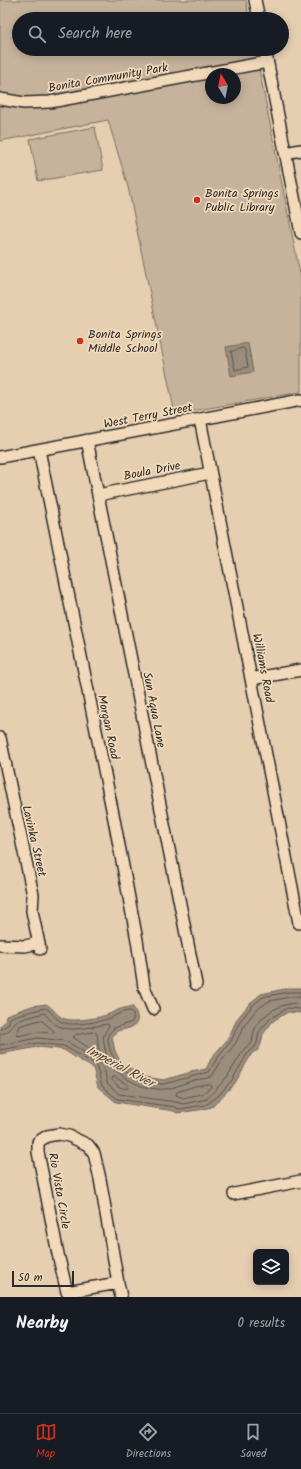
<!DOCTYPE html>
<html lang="en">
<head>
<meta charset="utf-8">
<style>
  body { margin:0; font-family:Kalam,sans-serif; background:#20242c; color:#f1f3f6 }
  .controls { position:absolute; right:12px; bottom:12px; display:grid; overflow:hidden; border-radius:6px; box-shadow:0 2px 10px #0003 }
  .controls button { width:36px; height:36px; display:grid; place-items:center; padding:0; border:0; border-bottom:1px solid #363941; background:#171b24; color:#f1f3f6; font:20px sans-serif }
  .compass { position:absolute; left:205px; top:68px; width:36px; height:36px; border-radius:50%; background:#171b24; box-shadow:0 2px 10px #0003; rotate:350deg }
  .scale { position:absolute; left:12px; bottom:10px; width:62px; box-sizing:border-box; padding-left:4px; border:2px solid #2b2b2b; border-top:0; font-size:11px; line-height:14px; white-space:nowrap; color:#2b2b2b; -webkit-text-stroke:3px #f2d9ba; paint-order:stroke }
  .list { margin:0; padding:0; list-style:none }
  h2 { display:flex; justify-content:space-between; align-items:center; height:52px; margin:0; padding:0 16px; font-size:17px }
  h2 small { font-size:13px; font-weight:400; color:#9ea1a6 }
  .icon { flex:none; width:22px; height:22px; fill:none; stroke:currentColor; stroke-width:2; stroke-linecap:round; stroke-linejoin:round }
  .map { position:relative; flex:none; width:301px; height:1297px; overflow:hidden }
  .search { position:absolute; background:#171b24; box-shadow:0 2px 10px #0003; left:12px; right:12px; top:12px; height:44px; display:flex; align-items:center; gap:10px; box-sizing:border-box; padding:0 14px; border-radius:22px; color:#9ea1a6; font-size:15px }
  .sheet { height:116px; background:#171b24 }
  nav { display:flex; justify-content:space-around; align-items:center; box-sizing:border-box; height:56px; border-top:1px solid #363941; background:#171b24; font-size:11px; color:#9ea1a6 }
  nav a { display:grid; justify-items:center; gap:2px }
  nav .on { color:#c8321e }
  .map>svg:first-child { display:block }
  .green { fill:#c7b39b; stroke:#796f63; fill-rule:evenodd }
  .water { fill:#9b8d7c; stroke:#6e665c }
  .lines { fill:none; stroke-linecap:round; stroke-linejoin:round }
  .shore { stroke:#58524b; stroke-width:1 }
  .minor-casing { stroke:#2b2b2b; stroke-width:14 }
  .minor { stroke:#f2d9ba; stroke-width:11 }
  .poi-dot { fill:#c8321e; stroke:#f2d9ba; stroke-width:1.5 }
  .labels { text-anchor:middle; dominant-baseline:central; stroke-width:3.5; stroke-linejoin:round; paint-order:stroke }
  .street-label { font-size:12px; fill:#2b2b2b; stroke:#f2d9ba }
  .poi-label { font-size:12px; fill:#2b2b2b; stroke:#f2d9ba; text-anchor:start }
  .water-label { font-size:13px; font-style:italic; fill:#4d4843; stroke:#f2d9ba }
</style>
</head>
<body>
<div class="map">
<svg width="301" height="1297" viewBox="0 0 301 1297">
  <rect width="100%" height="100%" fill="#e6ceb1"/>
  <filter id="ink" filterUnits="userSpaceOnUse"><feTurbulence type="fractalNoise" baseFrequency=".025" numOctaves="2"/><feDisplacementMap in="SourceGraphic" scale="8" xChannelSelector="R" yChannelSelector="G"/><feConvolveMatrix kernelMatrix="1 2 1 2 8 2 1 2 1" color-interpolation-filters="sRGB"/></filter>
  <g filter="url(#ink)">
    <path class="green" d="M 0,0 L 246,0 L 249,19 L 19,19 L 19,49 L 255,49 L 301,279 L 301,392 L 175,414 L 128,187 L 108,120 L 0,141 ZM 211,74 L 235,74 L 235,98 L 211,98 Z
      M 95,127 L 103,170 L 38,181 L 30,139 Z"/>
    <path class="water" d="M 248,343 L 253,372 L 231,376 L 226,347 Z
      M 289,988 L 301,988 L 301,1013 L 288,1012 L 273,1021 L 263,1034 L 261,1044 L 258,1050 L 252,1053 L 235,1083 L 212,1107 L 198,1110 L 177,1113 L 174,1111 L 116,1102 L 98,1087 L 93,1068 L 81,1061 L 64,1050 L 58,1049 L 38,1047 L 0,1054 L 0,1026 L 5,1022 L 6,1015 L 32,1006 L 46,1004 C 54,1008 56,1016 65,1019 C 74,1022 100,1018 109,1014 C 118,1010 123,1007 133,1007 C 138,1015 141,1024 129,1028 C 125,1030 120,1029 116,1032 C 116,1032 112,1037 112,1037 L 115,1051 L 121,1063 L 145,1077 L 164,1080 L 191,1072 L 206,1069 L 212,1057 L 228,1039 L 237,1019 L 250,1003 L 261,994 Z"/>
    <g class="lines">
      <path class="shore" d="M 243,348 L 245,350 L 248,367 L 235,370 L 231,352 Z
        M 41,1020 L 54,1031 L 54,1033 L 38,1032 L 17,1036 L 16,1035 L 20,1026 Z
        M 0,1029 L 8,1025 L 10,1018 L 14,1016 L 45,1008 C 52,1011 55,1020 64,1023 C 73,1026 101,1022 110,1018 C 117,1015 122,1011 130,1011 C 134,1014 134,1018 132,1022 L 114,1028 L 108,1035 C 107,1066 137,1085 164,1084 L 209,1072 L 216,1060 L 231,1041 L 240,1021 L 252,1006 L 263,997 L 267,996 L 289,992 L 301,992
        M 95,1032 L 97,1034 L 99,1051 L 98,1053 L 90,1049 L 73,1037 L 75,1035 Z
        M 0,1034 C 9,1033 12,1027 16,1021 L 44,1013 C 48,1016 50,1021 55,1024 C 70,1034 91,1026 108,1024 L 109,1026 C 102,1036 103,1038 105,1049 C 109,1074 141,1091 165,1089 C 175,1088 184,1083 194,1080 C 200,1079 207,1079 212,1076 L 220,1063 L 235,1044 L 245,1024 L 256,1010 L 269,1001 L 290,997 L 301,997
        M 0,1045 L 38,1038 L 66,1041 L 100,1062 L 105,1072 L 107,1083 L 119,1094 L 176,1102 L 183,1104 L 207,1099 L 227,1077 L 245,1048 L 252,1043 C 253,1039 253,1035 254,1031 C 261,1014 284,1000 301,1004
        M 0,1050 L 38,1043 L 64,1046 L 96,1065 L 102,1086 L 117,1099 L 175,1107 L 179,1109 L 205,1105 L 209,1103 L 219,1095 L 232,1080 L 249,1051 L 255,1047 L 257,1043 L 259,1032 L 270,1019 L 287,1008 L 301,1009
        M 113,1077 L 115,1077 L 128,1085 L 128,1088 C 121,1090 117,1085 112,1080 Z
        M 209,1084 L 211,1085 L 211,1087 L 202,1094 L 183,1098 L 176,1095 L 177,1092 L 195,1086 Z"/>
      <defs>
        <path id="minor" d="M 255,0 L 259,19
          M 265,49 L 301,233
          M 0,99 L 24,103 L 50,102 L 267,62
          M 285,153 L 301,150
          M 200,419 L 299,923
          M 87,440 L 196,984
          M 39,450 L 113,814 L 137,940 L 144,987 L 153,1009
          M 0,457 L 301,400
          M 98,495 L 210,473
          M 251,679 L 301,670
          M 0,738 L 33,895 L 32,911 L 40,949
          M 0,945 L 25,946 L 39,943
          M 59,1134 L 69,1136 L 88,1145 L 94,1153 L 100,1179 L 118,1283 L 67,1292 L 58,1254 L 38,1152 L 38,1142 L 47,1136 Z
          M 234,1194 L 301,1181
          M 118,1283 L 121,1297"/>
      </defs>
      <use href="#minor" class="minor-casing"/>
      <use href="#minor" class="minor"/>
    </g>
  </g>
  <g class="poi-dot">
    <circle cx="197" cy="200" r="4"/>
    <circle cx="80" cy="341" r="4"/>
  </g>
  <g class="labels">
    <g class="street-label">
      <text transform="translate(108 78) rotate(-10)">Bonita Community Park</text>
      <text transform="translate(148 416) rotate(-11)">West Terry Street</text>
      <text transform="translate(152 471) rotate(-11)">Boula Drive</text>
      <text transform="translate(263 668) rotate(79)">Williams Road</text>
      <text transform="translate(154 710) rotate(79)">Sun Aqua Lane</text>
      <text transform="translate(108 727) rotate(78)">Morgan Road</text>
      <text transform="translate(34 841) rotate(77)">Lavinka Street</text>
      <text transform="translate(59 1191) rotate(80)">Rio Vista Circle</text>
    </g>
    <g class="poi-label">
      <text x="205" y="193">Bonita Springs<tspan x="205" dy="14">Public Library</tspan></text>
      <text x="88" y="334">Bonita Springs<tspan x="88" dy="14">Middle School</tspan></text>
    </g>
    <g class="water-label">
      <text transform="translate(120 1067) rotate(28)">Imperial River</text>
    </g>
  </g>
</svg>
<div class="controls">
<button><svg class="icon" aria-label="layers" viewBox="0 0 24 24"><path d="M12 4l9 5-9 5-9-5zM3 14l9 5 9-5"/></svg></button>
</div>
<svg class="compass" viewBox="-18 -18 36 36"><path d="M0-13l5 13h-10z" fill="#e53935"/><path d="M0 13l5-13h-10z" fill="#9ea1a6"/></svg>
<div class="scale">50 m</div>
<div class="search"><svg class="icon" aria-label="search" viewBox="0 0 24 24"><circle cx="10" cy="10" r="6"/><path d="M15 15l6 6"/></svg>Search here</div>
</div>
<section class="sheet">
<h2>Nearby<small>0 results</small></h2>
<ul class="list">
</ul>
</section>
<nav>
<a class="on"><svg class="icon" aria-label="map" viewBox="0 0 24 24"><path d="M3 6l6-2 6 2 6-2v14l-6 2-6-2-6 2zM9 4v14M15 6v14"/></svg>Map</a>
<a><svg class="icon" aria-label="directions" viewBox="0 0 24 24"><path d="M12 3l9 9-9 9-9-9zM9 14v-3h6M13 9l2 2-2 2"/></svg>Directions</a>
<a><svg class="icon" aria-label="saved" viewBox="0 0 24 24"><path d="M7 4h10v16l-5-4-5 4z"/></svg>Saved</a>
</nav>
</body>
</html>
